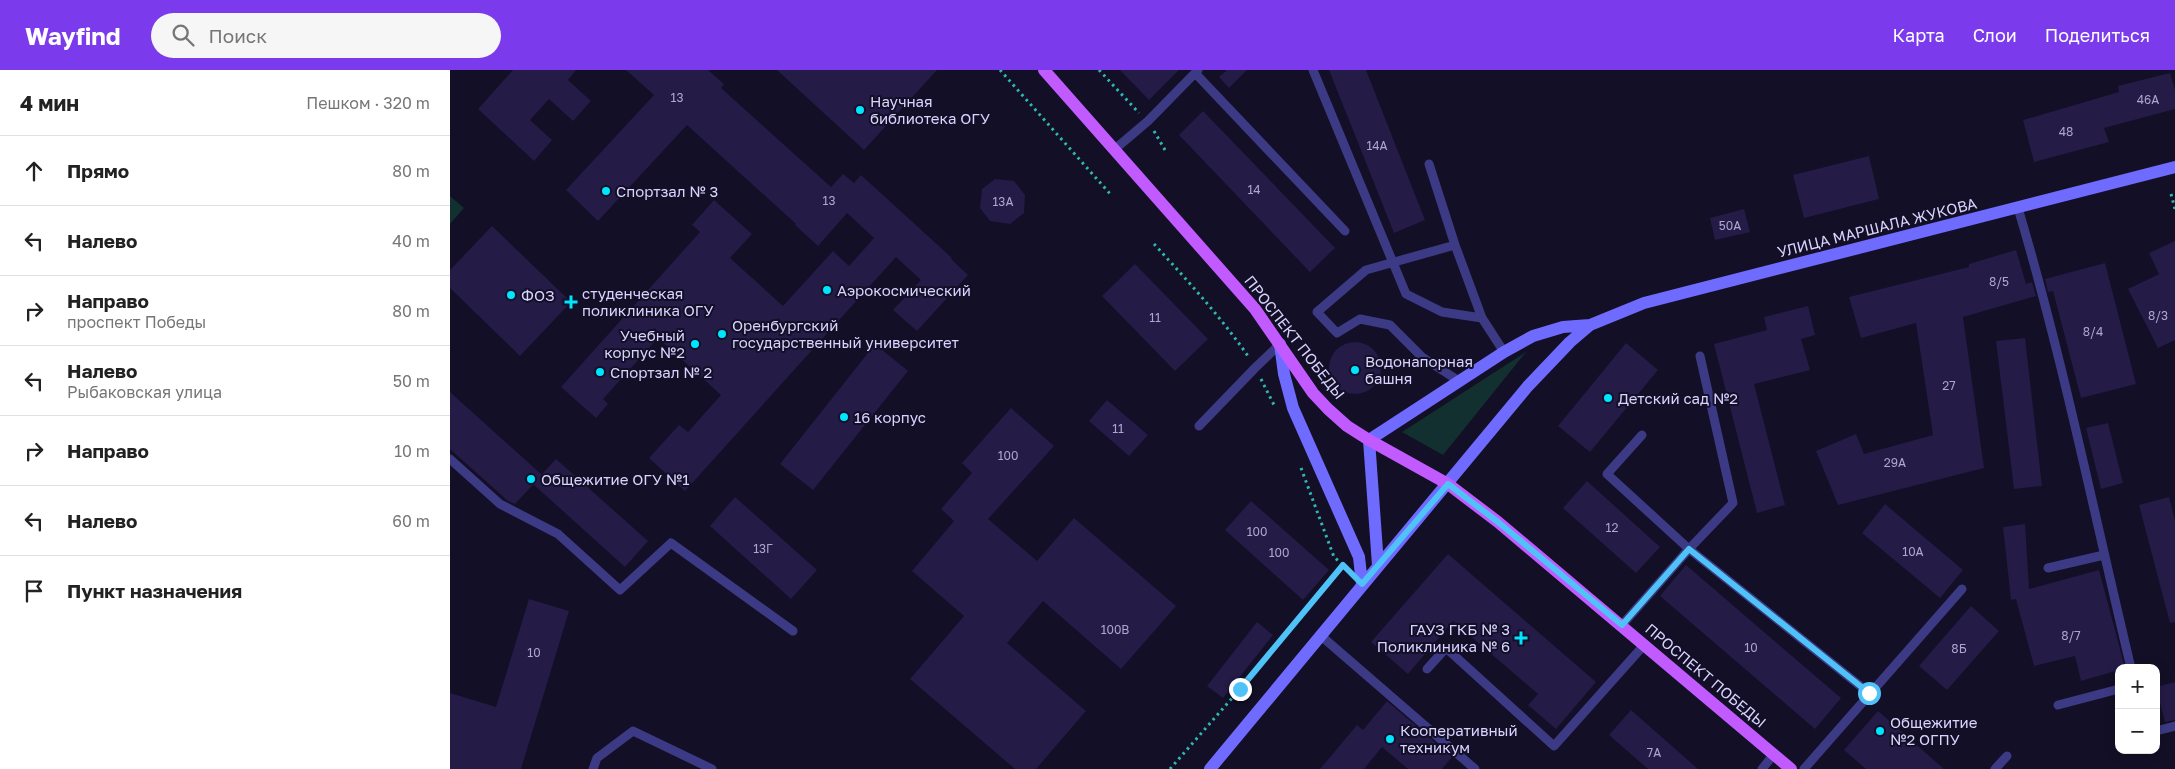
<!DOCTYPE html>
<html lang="ru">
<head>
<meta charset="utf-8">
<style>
  body { margin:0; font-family:"Golos Text",sans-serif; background:#f6f6f6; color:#222 }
  .controls { position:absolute; right:15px; bottom:15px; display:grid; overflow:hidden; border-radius:10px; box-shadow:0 2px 12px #0003 }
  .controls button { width:45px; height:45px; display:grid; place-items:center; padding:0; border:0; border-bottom:1px solid #e0e0e0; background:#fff; color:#222; font:25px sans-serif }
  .stop { position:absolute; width:15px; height:15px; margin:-11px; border:4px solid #4fc3f7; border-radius:50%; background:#fff }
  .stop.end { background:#4fc3f7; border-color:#fff; box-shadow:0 1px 5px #0008 }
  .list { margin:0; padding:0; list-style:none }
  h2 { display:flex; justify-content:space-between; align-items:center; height:65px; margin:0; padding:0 20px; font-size:21px }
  h2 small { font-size:16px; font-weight:400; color:#767676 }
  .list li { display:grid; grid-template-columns:32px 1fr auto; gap:15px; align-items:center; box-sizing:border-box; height:70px; padding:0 20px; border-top:1px solid #e0e0e0 }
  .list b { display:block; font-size:19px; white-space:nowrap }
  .list p { margin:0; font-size:16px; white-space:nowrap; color:#767676 }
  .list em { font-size:16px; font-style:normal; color:#767676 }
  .icon { flex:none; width:28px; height:28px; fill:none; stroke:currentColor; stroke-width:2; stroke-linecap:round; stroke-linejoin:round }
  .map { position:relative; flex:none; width:1725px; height:699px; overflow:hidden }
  header { display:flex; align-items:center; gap:30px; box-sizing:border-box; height:70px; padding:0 25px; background:#7c3aed; color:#fff }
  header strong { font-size:24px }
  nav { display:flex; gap:28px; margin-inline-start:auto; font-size:18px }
  .search { width:350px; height:45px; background:#f6f6f6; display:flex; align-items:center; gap:12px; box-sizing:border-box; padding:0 18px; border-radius:28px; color:#767676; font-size:19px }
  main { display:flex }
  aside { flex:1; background:#fff }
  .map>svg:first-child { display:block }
  .green { fill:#12302f }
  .building { fill:#241b47 }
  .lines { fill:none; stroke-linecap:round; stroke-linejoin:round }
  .path { stroke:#2fb8b0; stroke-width:3; stroke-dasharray:2.5 4; stroke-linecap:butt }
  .lane { stroke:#3d3a85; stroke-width:9 }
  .secondary { stroke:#6f6bff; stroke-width:12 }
  .primary { stroke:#c25bff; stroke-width:12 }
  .route { stroke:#4fc3f7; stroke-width:6 }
  .poi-dot { fill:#00e5ff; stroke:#130f26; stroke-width:2 }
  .labels { text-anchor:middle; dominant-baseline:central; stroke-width:4; stroke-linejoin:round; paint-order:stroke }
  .number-label { font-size:12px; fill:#aca6d1 }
  .poi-label { font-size:15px; fill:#d9d4ff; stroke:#130f26; text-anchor:start }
  .street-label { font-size:15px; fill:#d9d4ff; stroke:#130f26 }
</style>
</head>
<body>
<header>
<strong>Wayfind</strong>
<div class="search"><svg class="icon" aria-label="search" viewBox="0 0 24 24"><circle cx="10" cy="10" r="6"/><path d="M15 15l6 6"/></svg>Поиск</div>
<nav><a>Карта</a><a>Слои</a><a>Поделиться</a></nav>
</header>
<main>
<aside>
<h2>4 мин<small>Пешком · 320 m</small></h2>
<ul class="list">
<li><svg class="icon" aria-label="ahead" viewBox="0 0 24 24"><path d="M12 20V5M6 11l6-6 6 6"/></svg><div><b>Прямо</b></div><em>80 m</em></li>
<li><svg class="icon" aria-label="left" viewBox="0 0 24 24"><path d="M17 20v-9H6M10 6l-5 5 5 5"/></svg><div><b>Налево</b></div><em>40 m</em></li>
<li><svg class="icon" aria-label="right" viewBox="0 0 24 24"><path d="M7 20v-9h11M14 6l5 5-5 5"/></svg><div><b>Направо</b><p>проспект Победы</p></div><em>80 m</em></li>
<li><svg class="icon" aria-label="left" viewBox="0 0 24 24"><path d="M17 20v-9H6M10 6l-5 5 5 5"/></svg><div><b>Налево</b><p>Рыбаковская улица</p></div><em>50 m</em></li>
<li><svg class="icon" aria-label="right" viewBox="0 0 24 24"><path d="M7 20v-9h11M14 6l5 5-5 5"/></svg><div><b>Направо</b></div><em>10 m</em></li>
<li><svg class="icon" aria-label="left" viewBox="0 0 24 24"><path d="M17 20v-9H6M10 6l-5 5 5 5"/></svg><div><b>Налево</b></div><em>60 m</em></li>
<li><svg class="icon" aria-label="arrive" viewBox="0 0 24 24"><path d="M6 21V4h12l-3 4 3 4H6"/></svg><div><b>Пункт назначения</b></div></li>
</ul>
</aside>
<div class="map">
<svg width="1725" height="699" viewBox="0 0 1725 699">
  <rect width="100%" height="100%" fill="#130f26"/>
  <path class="green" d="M 0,126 L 14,138 L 0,154 Z
    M 1076,282 L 993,385 L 952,362 Z"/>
  <path class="building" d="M 63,0 L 126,0 L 118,10 L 141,31 L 123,51 L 99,29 L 80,50 L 102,70 L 84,91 L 28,39 Z
    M 176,0 L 258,0 L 274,14 L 271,18 L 381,117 L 393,104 L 404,113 L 411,105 L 502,188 L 501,189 L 518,205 L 467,261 L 443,240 L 471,210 L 446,187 L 235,421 L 199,388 L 229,355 L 238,362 L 271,325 L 208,268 L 153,329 L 158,334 L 146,348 L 111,317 L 250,162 L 242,155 L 264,130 L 302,164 L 280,188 L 333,236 L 383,181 L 399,196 L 424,168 L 397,143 L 368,176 L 345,155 L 346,154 L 237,55 L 148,151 L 116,120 L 204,25 Z
    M 327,0 L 487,0 L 414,80 Z
    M 670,0 L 729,0 L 699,30 Z
    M 777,0 L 797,0 L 779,18 L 769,7 Z
    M 879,0 L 916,0 L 975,150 L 944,163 Z
    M 1720,3 L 1725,20 L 1725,39 L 1654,58 L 1659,72 L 1584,92 L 1573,50 L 1669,22 L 1668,16 Z
    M 753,41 L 885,178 L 860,202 L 729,65 Z
    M 1419,86 L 1429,129 L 1354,148 L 1343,105 Z
    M 545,109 L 564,111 L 575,125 L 574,143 L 560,154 L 540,151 L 530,138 L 532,119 Z
    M 1294,139 L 1300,162 L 1265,170 L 1260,148 Z
    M 42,156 L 121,232 L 70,286 L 0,218 L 0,200 Z
    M 1725,171 L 1725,270 L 1708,278 L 1678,219 L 1709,204 L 1699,183 Z
    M 1566,180 L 1576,214 L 1582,212 L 1586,226 L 1513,247 L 1534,398 L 1388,435 L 1366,381 L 1406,364 L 1414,384 L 1483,365 L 1466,253 L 1411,268 L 1399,227 L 1519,197 L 1519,194 Z
    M 1655,193 L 1686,314 L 1631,328 L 1603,221 L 1598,222 L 1595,209 Z
    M 685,194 L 758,269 L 725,301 L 652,226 Z
    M 1358,236 L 1365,265 L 1351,269 L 1360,300 L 1304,314 L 1335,435 L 1307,443 L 1264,274 L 1317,260 L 1314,247 Z
    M 1575,268 L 1592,416 L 1564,419 L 1546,271 Z
    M879 298a26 26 0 1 1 52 0a26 26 0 1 1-52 0Z
    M 1176,273 L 1208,300 L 1140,382 L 1108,356 Z
    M 425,274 L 458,301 L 363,420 L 330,394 Z
    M 0,322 L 92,405 L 65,434 L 58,431 L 0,379 Z
    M 657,330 L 698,365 L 679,386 L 639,351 Z
    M 561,338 L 604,376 L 538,449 L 587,491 L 624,448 L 726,536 L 671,599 L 593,531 L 557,573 L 636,641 L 586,699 L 565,699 L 460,609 L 514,546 L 462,501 L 504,451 L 491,439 L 522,403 L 512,393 Z
    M 1658,353 L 1673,413 L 1651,419 L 1636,358 Z
    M 106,389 L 198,471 L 175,497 L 83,414 Z
    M 1137,411 L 1210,477 L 1186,503 L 1113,438 Z
    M 285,427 L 367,500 L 341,529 L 260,456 Z
    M 1719,427 L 1725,451 L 1725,552 L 1720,553 L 1689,435 Z
    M 801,431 L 879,500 L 853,530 L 775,460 Z
    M 1435,434 L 1513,500 L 1490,528 L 1412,463 Z
    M 1575,454 L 1579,519 L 1649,500 L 1675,598 L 1669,598 L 1669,600 L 1631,611 L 1625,586 L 1584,596 L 1566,529 L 1561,530 L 1553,457 Z
    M 998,484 L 1146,612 L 1106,659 L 1078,635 L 1088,624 L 1003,551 L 958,604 L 921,572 Z
    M 1236,495 L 1391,628 L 1365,659 L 1210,526 Z
    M 79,529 L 119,541 L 71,699 L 0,699 L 0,623 L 46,637 Z
    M 1521,536 L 1549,561 L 1497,620 L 1469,596 Z
    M 807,552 L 823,565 L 773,628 L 757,616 Z
    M 1725,612 L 1725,650 L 1715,652 L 1706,617 Z
    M 937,631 L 1002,687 L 992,699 L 958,699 L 932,677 L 914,699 L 870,699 L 907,655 L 913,660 Z
    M 1181,640 L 1248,699 L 1198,699 L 1159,665 Z
    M 1428,641 L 1494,699 L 1416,699 L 1394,680 Z"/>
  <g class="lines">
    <path class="path" d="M 550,0 L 662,126
      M 649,0 L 689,43
      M 704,61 L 715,80
      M 1721,124 L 1725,139
      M 704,174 C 737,210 770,246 798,286
      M 811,309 L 825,337
      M 851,398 L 884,487 L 894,496
      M 720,699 L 790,619 L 893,495"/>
    <path class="lane" d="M 863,0 L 956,224 L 992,242 L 1032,248
      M 745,3 L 895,161
      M 665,79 L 698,51 L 748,0
      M 979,94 L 1005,175 L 1032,248 L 1054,282
      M 1568,138 C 1613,289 1644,444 1681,598
      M 1005,175 L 916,200 L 867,242 L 887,263 L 910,249 L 940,255 L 972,287 L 1009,311
      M 749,356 L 805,298 L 830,274
      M 1192,365 L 1157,404 L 1239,479 L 1283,433 L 1250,286
      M 0,389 L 50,434 L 108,464 L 170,520 L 221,473 L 343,561
      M 1598,498 L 1654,485
      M 1172,555 L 1239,479 L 1419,623
      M 870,565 L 1025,699
      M 977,599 L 996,578 L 1104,676 L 1195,574
      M 1608,635 L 1669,619
      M 1706,661 L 1725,656
      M 143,699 L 147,688 L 183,661 L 262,699
      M 1312,699 L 1324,684
      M 1354,699 L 1512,519
      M 1545,699 L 1557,686"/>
    <path class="secondary" d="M 830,274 L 834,304 L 843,338 L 909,487 L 912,514
      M 928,495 L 919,370 L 1054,282 L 1083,266 L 1113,257 L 1140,255
      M 760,699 L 1078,316 L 1120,272 L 1140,255 L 1194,233 L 1725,97"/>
    <path class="primary" d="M 594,0 L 805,239 L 863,323 L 878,339 L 897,356 L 919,370 L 998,414 L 1048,452 L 1341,699"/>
  </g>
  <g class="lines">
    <path class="route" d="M 790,619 L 893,495 L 912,514 L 998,414 L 1048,452 L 1172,555 L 1239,479 L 1419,623"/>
  </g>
  <g class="poi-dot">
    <circle cx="410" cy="40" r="5"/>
    <circle cx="156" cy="121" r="5"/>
    <circle cx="377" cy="220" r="5"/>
    <circle cx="61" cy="225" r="5"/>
    <path d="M118.5 224.5h5v5h5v5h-5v5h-5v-5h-5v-5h5z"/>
    <circle cx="272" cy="264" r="5"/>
    <circle cx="245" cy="274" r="5"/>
    <circle cx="905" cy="300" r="5"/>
    <circle cx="150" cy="302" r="5"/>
    <circle cx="1158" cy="328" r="5"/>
    <circle cx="394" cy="347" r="5"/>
    <circle cx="81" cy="409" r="5"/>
    <path d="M1068.5 560.5h5v5h5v5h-5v5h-5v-5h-5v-5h5z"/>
    <circle cx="1430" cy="661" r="5"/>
    <circle cx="940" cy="669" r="5"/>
  </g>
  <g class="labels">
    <g class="number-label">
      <text x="227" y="27">13</text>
      <text x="1698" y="29">46А</text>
      <text x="1616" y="61">48</text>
      <text x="927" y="75">14А</text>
      <text x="804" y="119">14</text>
      <text x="379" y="130">13</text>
      <text x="553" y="131">13А</text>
      <text x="1280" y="155">50А</text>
      <text x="1549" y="211">8/5</text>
      <text x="1708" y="245">8/3</text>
      <text x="705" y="247">11</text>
      <text x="1643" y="261">8/4</text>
      <text x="1499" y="315">27</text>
      <text x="668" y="358">11</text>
      <text x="558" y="385">100</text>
      <text x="1445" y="392">29А</text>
      <text x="1162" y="457">12</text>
      <text x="807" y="461">100</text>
      <text x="313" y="478">13Г</text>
      <text x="1463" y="481">10А</text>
      <text x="829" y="482">100</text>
      <text x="665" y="559">100В</text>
      <text x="1621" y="565">8/7</text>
      <text x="1301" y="577">10</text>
      <text x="1509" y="578">8Б</text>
      <text x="84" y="582">10</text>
      <text x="1204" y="682">7А</text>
    </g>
    <g class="poi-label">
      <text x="420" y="31">Научная<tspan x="420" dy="17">библиотека ОГУ</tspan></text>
      <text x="166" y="121">Спортзал № 3</text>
      <text x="387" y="220">Аэрокосмический</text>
      <text x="132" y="223">студенческая<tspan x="132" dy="17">поликлиника ОГУ</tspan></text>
      <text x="71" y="225">ФОЗ</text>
      <text x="282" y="255">Оренбургский<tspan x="282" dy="17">государственный университет</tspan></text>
      <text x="235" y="265" text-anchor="end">Учебный<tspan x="235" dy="17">корпус №2</tspan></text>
      <text x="915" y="291">Водонапорная<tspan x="915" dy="17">башня</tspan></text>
      <text x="160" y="302">Спортзал № 2</text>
      <text x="1168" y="328">Детский сад №2</text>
      <text x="404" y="347">16 корпус</text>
      <text x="91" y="409">Общежитие ОГУ №1</text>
      <text x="1060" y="559" text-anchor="end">ГАУЗ ГКБ № 3<tspan x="1060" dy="17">Поликлиника № 6</tspan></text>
      <text x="1440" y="652">Общежитие<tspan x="1440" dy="17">№2 ОГПУ</tspan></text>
      <text x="950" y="660">Кооперативный<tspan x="950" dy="17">техникум</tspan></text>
    </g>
    <g class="street-label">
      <text transform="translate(1427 157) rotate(-14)">УЛИЦА МАРШАЛА ЖУКОВА</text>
      <text transform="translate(845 267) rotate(52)">ПРОСПЕКТ ПОБЕДЫ</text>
      <text transform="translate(1256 605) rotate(40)">ПРОСПЕКТ ПОБЕДЫ</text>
    </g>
  </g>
</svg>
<div class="controls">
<button>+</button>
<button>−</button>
</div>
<div class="stop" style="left:1419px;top:623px"></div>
<div class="stop end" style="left:790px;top:619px"></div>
</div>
</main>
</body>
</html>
